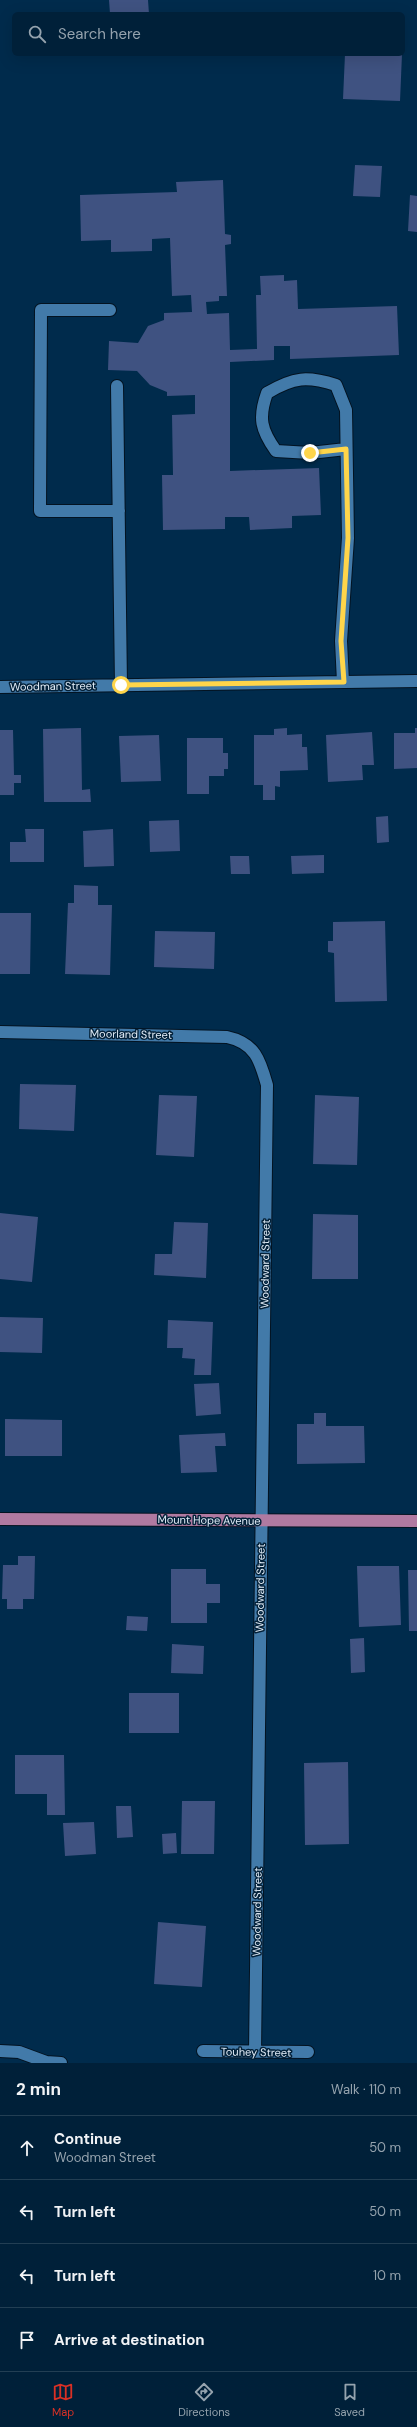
<!DOCTYPE html>
<html lang="en">
<head>
<meta charset="utf-8">
<style>
  body { margin:0; font-family:"DM Sans",sans-serif; background:#0e2d44; color:#f1f3f6 }
  .stop { position:absolute; width:12px; height:12px; margin:-9px; border:3px solid #ffd54a; border-radius:50%; background:#fff }
  .stop.end { background:#ffd54a; border-color:#fff; box-shadow:0 1px 4px #0008 }
  .list { margin:0; padding:0; list-style:none }
  h2 { display:flex; justify-content:space-between; align-items:center; height:52px; margin:0; padding:0 16px; font-size:17px }
  h2 small { font-size:13px; font-weight:400; color:#95a3ae }
  .list li { display:grid; grid-template-columns:26px 1fr auto; gap:12px; align-items:center; box-sizing:border-box; height:64px; padding:0 16px; border-top:1px solid #223e53 }
  .list b { display:block; font-size:15px; white-space:nowrap }
  .list p { margin:0; font-size:13px; white-space:nowrap; color:#95a3ae }
  .list em { font-size:13px; font-style:normal; color:#95a3ae }
  .icon { flex:none; width:22px; height:22px; fill:none; stroke:currentColor; stroke-width:2; stroke-linecap:round; stroke-linejoin:round }
  .map { position:relative; flex:none; width:417px; height:2063px; overflow:hidden }
  .search { position:absolute; background:#002039; box-shadow:0 4px 16px #0002; left:12px; right:12px; top:12px; height:44px; display:flex; align-items:center; gap:10px; box-sizing:border-box; padding:0 14px; border-radius:6px; color:#95a3ae; font-size:15px }
  .sheet { height:308px; background:#002039 }
  nav { display:flex; justify-content:space-around; align-items:center; box-sizing:border-box; height:56px; border-top:1px solid #223e53; background:#002039; font-size:11px; color:#95a3ae }
  nav a { display:grid; justify-items:center; gap:2px }
  nav .on { color:#d93025 }
  .map>svg:first-child { display:block }
  .building { fill:#3f5281 }
  .lines { fill:none; stroke-linecap:round; stroke-linejoin:round }
  .minor-casing { stroke:#031321; stroke-width:14 }
  .major-casing { stroke:#031321; stroke-width:14 }
  .minor { stroke:#427aa9; stroke-width:12 }
  .major { stroke:#b07aa1; stroke-width:12 }
  .route { stroke:#ffd54a; stroke-width:5 }
  .labels { text-anchor:middle; dominant-baseline:central; stroke-width:3; stroke-linejoin:round; paint-order:stroke }
  .street-label { font-size:11px; fill:#e4effa; stroke:#032139 }
</style>
</head>
<body>
<div class="map">
<svg width="417" height="2063" viewBox="0 0 417 2063">
  <rect width="100%" height="100%" fill="#002b4c"/>
  <path class="building" d="M 109,0 L 148,0 L 149,14 L 110,14 Z
    M 345,54 L 402,54 L 400,101 L 343,99 Z
    M 355,165 L 382,166 L 380,197 L 353,196 Z
    M 223,180 L 225,234 L 231,235 L 231,244 L 225,245 L 227,296 L 219,296 L 219,301 L 206,302 L 207,314 L 229,313 L 230,350 L 257,349 L 256,295 L 261,295 L 260,276 L 284,275 L 284,281 L 297,280 L 298,309 L 397,306 L 399,355 L 290,359 L 290,346 L 274,346 L 274,360 L 230,362 L 230,471 L 319,468 L 321,515 L 292,516 L 292,528 L 250,530 L 249,517 L 225,517 L 225,529 L 163,530 L 162,475 L 173,475 L 172,415 L 195,414 L 195,395 L 167,396 L 167,392 L 150,385 L 137,371 L 108,370 L 109,341 L 138,343 L 148,326 L 164,320 L 164,313 L 192,312 L 191,295 L 172,296 L 170,238 L 152,239 L 152,251 L 111,252 L 111,240 L 81,241 L 80,195 L 177,192 L 176,182 Z
    M 410,195 L 417,196 L 417,232 L 408,231 Z
    M 81,728 L 82,790 L 90,789 L 91,802 L 44,802 L 43,729 Z
    M 287,728 L 287,735 L 302,734 L 302,747 L 307,747 L 308,770 L 280,771 L 280,787 L 275,786 L 275,800 L 263,800 L 263,785 L 254,785 L 254,735 L 274,735 L 274,729 Z
    M 415,728 L 417,728 L 417,768 L 394,769 L 394,733 L 415,733 Z
    M 0,730 L 13,730 L 14,775 L 21,775 L 21,783 L 14,783 L 14,795 L 0,795 Z
    M 372,732 L 374,765 L 362,765 L 363,780 L 328,782 L 326,735 Z
    M 159,735 L 161,781 L 121,782 L 119,736 Z
    M 187,738 L 223,738 L 223,753 L 228,753 L 228,769 L 224,769 L 224,776 L 209,776 L 209,794 L 187,794 Z
    M 388,816 L 389,842 L 377,843 L 376,817 Z
    M 179,820 L 180,851 L 150,852 L 149,821 Z
    M 25,829 L 44,829 L 44,862 L 10,862 L 10,842 L 26,842 Z
    M 113,829 L 114,866 L 84,867 L 83,831 Z
    M 324,855 L 324,873 L 292,874 L 291,856 Z
    M 230,856 L 249,856 L 250,874 L 231,874 Z
    M 74,885 L 98,886 L 98,905 L 112,905 L 110,975 L 65,974 L 68,903 L 74,903 Z
    M 0,913 L 31,913 L 30,974 L 0,974 Z
    M 385,921 L 387,1001 L 335,1002 L 334,953 L 328,952 L 328,941 L 333,941 L 333,922 Z
    M 155,931 L 215,932 L 214,969 L 154,967 Z
    M 20,1084 L 76,1085 L 74,1131 L 19,1129 Z
    M 159,1095 L 197,1096 L 194,1157 L 156,1155 Z
    M 315,1095 L 359,1097 L 357,1165 L 313,1164 Z
    M 0,1213 L 38,1217 L 32,1282 L 0,1279 Z
    M 313,1214 L 358,1215 L 358,1279 L 312,1279 Z
    M 174,1222 L 208,1223 L 206,1278 L 154,1275 L 155,1254 L 172,1254 Z
    M 0,1317 L 43,1318 L 42,1353 L 0,1352 Z
    M 168,1320 L 213,1322 L 211,1375 L 194,1375 L 195,1359 L 182,1358 L 183,1348 L 167,1348 Z
    M 219,1383 L 221,1414 L 196,1416 L 194,1384 Z
    M 314,1413 L 326,1413 L 326,1426 L 364,1426 L 365,1463 L 297,1464 L 297,1424 L 314,1424 Z
    M 5,1419 L 62,1420 L 62,1456 L 5,1456 Z
    M 225,1433 L 226,1446 L 215,1446 L 217,1472 L 181,1473 L 179,1435 Z
    M 18,1556 L 35,1556 L 34,1599 L 23,1599 L 23,1609 L 7,1609 L 7,1599 L 2,1599 L 3,1565 L 18,1565 Z
    M 357,1566 L 399,1566 L 401,1625 L 359,1627 Z
    M 171,1569 L 206,1569 L 206,1584 L 220,1584 L 220,1603 L 207,1603 L 207,1623 L 171,1623 Z
    M 408,1570 L 417,1570 L 417,1631 L 409,1631 Z
    M 127,1616 L 148,1617 L 147,1631 L 126,1630 Z
    M 364,1638 L 365,1672 L 351,1673 L 350,1639 Z
    M 172,1644 L 204,1646 L 203,1674 L 171,1673 Z
    M 129,1693 L 179,1693 L 179,1733 L 129,1733 Z
    M 15,1755 L 64,1755 L 65,1815 L 47,1815 L 47,1794 L 15,1794 Z
    M 348,1762 L 349,1844 L 305,1845 L 304,1763 Z
    M 182,1801 L 215,1801 L 214,1854 L 181,1854 Z
    M 116,1806 L 131,1806 L 133,1837 L 117,1838 Z
    M 94,1822 L 96,1854 L 65,1856 L 63,1823 Z
    M 176,1833 L 177,1853 L 163,1854 L 162,1834 Z
    M 158,1922 L 206,1926 L 202,1987 L 154,1984 Z"/>
  <g class="lines">
    <defs>
      <path id="minor" d="M 110,310 L 41,310 L 40,511 L 119,511
        M 117,386 L 121,685
        M 343,682 L 341,641 L 348,538 L 346,410 L 336,385 C 307,376 294,377 267,393 C 258,418 261,430 276,451 L 310,453 L 346,449
        M 0,687 L 417,681
        M 0,1032 L 227,1037 C 255,1043 260,1060 267,1085 L 255,2052
        M 0,2051 L 19,2052 L 46,2062 L 61,2063
        M 203,2051 L 308,2052"/>
      <path id="major" d="M 0,1519 L 417,1521"/>
    </defs>
    <use href="#minor" class="minor-casing"/>
    <use href="#major" class="major-casing"/>
    <use href="#minor" class="minor"/>
    <use href="#major" class="major"/>
  </g>
  <g class="lines">
    <path class="route" d="M 121,685 L 344,682 L 341,641 L 348,538 L 346,449 L 310,453"/>
  </g>
  <g class="labels">
    <g class="street-label">
      <text transform="translate(53 686) rotate(-1)">Woodman Street</text>
      <text transform="translate(131 1034) rotate(1)">Moorland Street</text>
      <text transform="translate(265 1264) rotate(-89)">Woodward Street</text>
      <text transform="translate(209 1520) rotate(1)">Mount Hope Avenue</text>
      <text transform="translate(260 1588) rotate(-89)">Woodward Street</text>
      <text transform="translate(257 1912) rotate(-89)">Woodward Street</text>
      <text transform="translate(256 2052) rotate(1)">Touhey Street</text>
    </g>
  </g>
</svg>
<div class="stop" style="left:121px;top:685px"></div>
<div class="stop end" style="left:310px;top:453px"></div>
<div class="search"><svg class="icon" aria-label="search" viewBox="0 0 24 24"><circle cx="10" cy="10" r="6"/><path d="M15 15l6 6"/></svg>Search here</div>
</div>
<section class="sheet">
<h2>2 min<small>Walk · 110 m</small></h2>
<ul class="list">
<li><svg class="icon" aria-label="ahead" viewBox="0 0 24 24"><path d="M12 20V5M6 11l6-6 6 6"/></svg><div><b>Continue</b><p>Woodman Street</p></div><em>50 m</em></li>
<li><svg class="icon" aria-label="left" viewBox="0 0 24 24"><path d="M17 20v-9H6M10 6l-5 5 5 5"/></svg><div><b>Turn left</b></div><em>50 m</em></li>
<li><svg class="icon" aria-label="left" viewBox="0 0 24 24"><path d="M17 20v-9H6M10 6l-5 5 5 5"/></svg><div><b>Turn left</b></div><em>10 m</em></li>
<li><svg class="icon" aria-label="arrive" viewBox="0 0 24 24"><path d="M6 21V4h12l-3 4 3 4H6"/></svg><div><b>Arrive at destination</b></div></li>
</ul>
</section>
<nav>
<a class="on"><svg class="icon" aria-label="map" viewBox="0 0 24 24"><path d="M3 6l6-2 6 2 6-2v14l-6 2-6-2-6 2zM9 4v14M15 6v14"/></svg>Map</a>
<a><svg class="icon" aria-label="directions" viewBox="0 0 24 24"><path d="M12 3l9 9-9 9-9-9zM9 14v-3h6M13 9l2 2-2 2"/></svg>Directions</a>
<a><svg class="icon" aria-label="saved" viewBox="0 0 24 24"><path d="M7 4h10v16l-5-4-5 4z"/></svg>Saved</a>
</nav>
</body>
</html>
